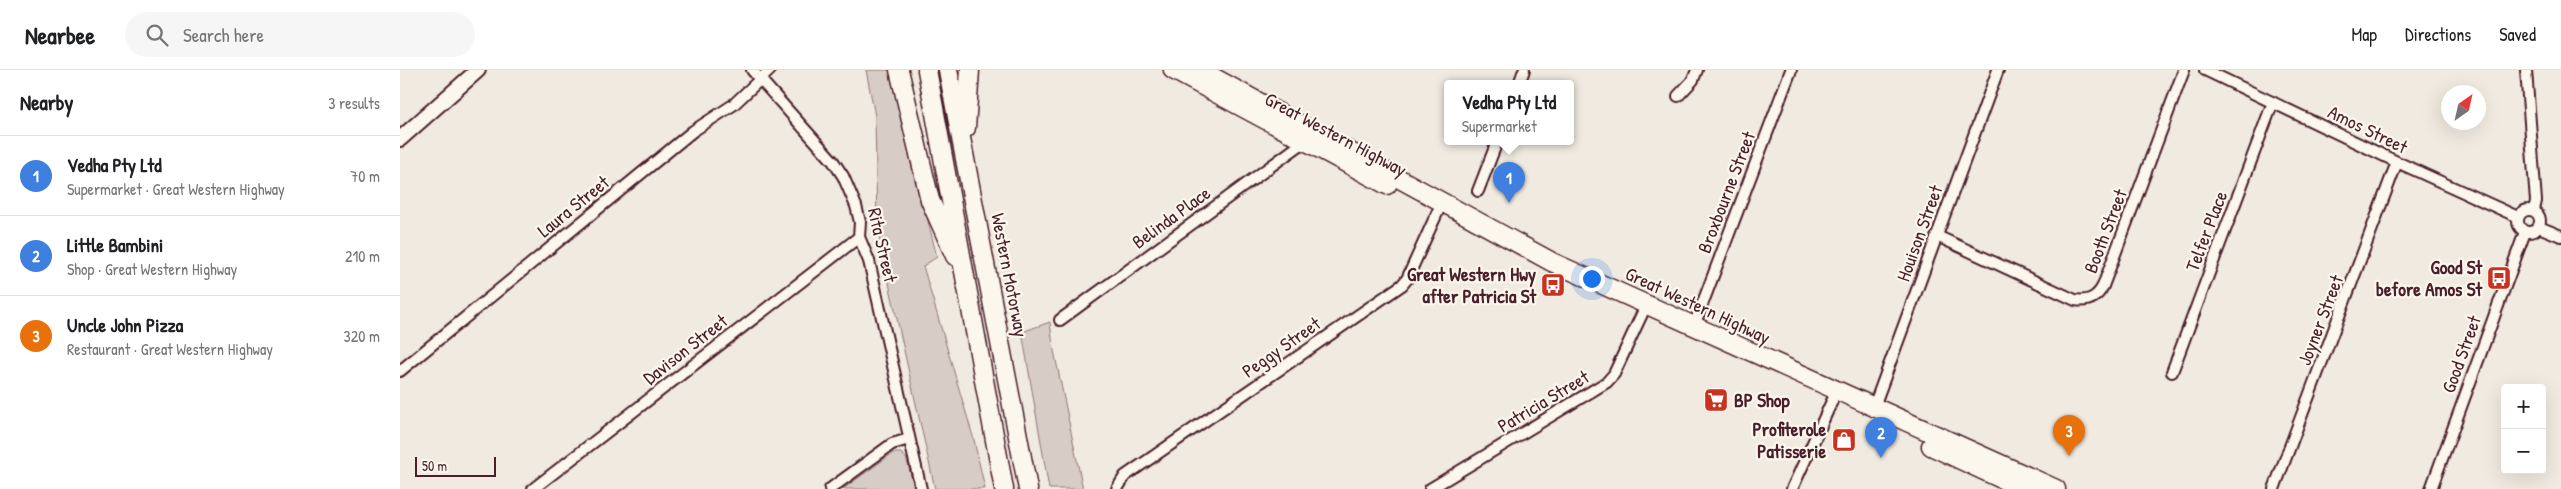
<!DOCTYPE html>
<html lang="en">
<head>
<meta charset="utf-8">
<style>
  body { margin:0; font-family:"Patrick Hand",sans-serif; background:#f6f6f6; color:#202124 }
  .controls { position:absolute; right:15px; bottom:15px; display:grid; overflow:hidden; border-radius:5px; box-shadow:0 5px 20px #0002 }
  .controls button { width:45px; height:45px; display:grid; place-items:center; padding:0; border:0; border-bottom:1px solid #e0e0e0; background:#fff; color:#202124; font:25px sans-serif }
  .compass { position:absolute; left:2041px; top:15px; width:45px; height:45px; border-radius:50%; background:#fff; box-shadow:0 5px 20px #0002; rotate:34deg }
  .scale { position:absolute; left:15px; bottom:12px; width:81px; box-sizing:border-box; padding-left:5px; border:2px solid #4a1f2b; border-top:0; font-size:14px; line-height:18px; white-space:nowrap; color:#4a1f2b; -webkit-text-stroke:4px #fbf7ec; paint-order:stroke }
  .you { position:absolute; left:1191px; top:208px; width:18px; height:18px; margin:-12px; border:4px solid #fff; border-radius:50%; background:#1a73e8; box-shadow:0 0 0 8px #1a73e833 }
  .badge { display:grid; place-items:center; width:32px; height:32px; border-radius:50%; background:#c8321e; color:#fff; font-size:16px; font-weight:700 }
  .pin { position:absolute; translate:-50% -41px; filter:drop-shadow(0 1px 2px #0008) }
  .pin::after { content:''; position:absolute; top:26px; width:18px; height:15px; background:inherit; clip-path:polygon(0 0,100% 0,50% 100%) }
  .popup { position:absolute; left:1044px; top:10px; width:130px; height:65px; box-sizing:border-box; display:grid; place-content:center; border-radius:5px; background:#fff; filter:drop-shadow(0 1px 4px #0005); font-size:16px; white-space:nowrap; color:#757577 }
  .popup b { font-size:19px; color:#202124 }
  .popup::after { content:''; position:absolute; left:50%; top:100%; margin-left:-10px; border:10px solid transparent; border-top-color:#fff }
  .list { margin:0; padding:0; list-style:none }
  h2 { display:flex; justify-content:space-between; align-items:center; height:65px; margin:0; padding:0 20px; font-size:21px }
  h2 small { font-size:16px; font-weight:400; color:#757577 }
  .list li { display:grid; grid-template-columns:32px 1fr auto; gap:15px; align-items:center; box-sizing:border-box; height:80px; padding:0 20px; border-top:1px solid #e0e0e0 }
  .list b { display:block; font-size:19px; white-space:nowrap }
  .list p { margin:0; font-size:16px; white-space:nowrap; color:#757577 }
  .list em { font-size:16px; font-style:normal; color:#757577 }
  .icon { flex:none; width:28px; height:28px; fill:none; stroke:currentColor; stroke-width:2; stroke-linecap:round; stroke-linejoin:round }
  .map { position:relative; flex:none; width:2161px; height:419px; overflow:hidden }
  header { display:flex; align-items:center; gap:30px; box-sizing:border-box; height:70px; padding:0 25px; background:#fff; border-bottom:1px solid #e0e0e0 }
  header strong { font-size:24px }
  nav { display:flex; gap:28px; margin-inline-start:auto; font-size:18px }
  .search { width:350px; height:45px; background:#f6f6f6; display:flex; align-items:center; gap:12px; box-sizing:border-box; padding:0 18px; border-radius:28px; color:#757577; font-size:19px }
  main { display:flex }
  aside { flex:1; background:#fff }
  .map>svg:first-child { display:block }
  .green { fill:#d8ccc6; stroke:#917678 }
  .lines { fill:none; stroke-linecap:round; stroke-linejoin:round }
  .street-casing { stroke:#4a1f2b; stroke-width:14 }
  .secondary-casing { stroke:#4a1f2b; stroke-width:18 }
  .highway-casing { stroke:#4a1f2b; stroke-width:21 }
  .street { stroke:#fbf7ec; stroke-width:10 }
  .secondary { stroke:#fbf7ec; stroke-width:14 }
  .highway { stroke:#fbf7ec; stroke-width:18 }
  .labels { text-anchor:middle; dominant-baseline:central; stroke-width:4.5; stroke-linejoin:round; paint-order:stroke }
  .street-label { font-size:19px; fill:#4a1f2b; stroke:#fbf7ec }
  .poi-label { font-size:19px; font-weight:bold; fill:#4a1f2b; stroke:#fbf7ec; text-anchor:end }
</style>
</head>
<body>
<header>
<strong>Nearbee</strong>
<div class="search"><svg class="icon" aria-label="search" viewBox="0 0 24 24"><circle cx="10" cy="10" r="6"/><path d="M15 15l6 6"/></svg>Search here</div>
<nav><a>Map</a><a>Directions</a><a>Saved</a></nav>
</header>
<main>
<aside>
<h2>Nearby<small>3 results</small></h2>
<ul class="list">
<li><span class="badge" style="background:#3f7fe0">1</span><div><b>Vedha Pty Ltd</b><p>Supermarket · Great Western Highway</p></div><em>70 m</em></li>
<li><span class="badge" style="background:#3f7fe0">2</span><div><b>Little Bambini</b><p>Shop · Great Western Highway</p></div><em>210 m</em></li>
<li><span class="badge" style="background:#e8710a">3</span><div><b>Uncle John Pizza</b><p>Restaurant · Great Western Highway</p></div><em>320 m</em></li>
</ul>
</aside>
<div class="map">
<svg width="2161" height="419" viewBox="0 0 2161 419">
  <rect width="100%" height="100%" fill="#f0eae0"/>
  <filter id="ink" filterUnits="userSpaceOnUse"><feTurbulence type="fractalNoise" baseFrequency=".02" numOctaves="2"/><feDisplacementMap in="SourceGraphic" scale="10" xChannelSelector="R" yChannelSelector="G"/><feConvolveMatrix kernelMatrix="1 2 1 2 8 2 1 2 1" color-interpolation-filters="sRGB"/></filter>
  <g filter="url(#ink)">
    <path class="green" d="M 466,0 L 490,0 L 537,187 L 523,196 L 574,370 L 585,419 L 535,419 L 480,173 L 477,154 L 475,46 Z
      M 650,252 L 653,276 L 683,419 L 649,419 L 622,262 Z
      M 493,383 L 501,383 L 506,388 L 515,419 L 443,419 Z"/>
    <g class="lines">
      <defs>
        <path id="street" d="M 352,0 L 433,91 L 443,106 L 456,136 L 460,152 L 459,167 L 469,191 L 521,419
          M 1805,0 L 1997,92 L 2118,147
          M 2126,0 L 2136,131 L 2134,140
          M 1119,14 L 1124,0
          M 1278,26 L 1293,10 L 1297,0
          M 1078,121 L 1097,72
          M2118 151a11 11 0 1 1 22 0a11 11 0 1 1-22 0Z
          M 2139,157 L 2161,166
          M 1537,166 L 1675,230 C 1688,232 1697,228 1703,216 L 1784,0
          M 660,250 L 904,72
          M 1294,256 L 1391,0
          M 0,301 L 293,61 L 333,35 L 370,0
          M 1772,302 L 1873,32
          M 1473,339 L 1598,0
          M 133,419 L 459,167
          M 430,419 L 492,374 L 509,369
          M 717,419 L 725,406 L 1002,215 L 1007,209 L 1038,141
          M 1030,419 L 1207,312 L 1214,304 L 1242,244
          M 1392,419 L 1432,331
          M 1874,419 L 1997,92
          M 2031,419 L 2125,162"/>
        <path id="secondary" d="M 0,69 L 78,0"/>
        <path id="highway" d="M 499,0 L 530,130 L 555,186
          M 527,0 L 604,419
          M 548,0 L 628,419
          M 773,0 L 987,115
          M 800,0 L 1152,192 L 1656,419
          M 566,58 L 570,0
          M 1531,376 L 1623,419"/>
      </defs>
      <use href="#street" class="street-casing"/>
      <use href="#secondary" class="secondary-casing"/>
      <use href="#highway" class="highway-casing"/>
      <use href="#street" class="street"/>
      <use href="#secondary" class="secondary"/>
      <use href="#highway" class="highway"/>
    </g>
  </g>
  <defs>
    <symbol id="bus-square" viewBox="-11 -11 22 22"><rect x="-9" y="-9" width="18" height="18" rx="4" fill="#c8321e" stroke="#fbf7ec"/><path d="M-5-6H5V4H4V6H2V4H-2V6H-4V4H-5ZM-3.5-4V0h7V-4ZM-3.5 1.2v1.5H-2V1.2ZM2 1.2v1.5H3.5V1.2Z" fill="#fff"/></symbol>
    <symbol id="supermarket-square" viewBox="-11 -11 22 22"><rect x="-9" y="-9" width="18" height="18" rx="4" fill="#c8321e" stroke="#fbf7ec"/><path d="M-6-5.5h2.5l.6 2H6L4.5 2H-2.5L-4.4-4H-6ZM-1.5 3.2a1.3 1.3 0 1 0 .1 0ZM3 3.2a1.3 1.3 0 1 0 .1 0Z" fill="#fff"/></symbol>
    <symbol id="shop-square" viewBox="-11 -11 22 22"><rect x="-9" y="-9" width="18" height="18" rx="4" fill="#c8321e" stroke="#fbf7ec"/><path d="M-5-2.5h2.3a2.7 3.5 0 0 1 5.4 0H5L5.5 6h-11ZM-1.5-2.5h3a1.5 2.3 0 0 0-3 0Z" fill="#fff"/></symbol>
  </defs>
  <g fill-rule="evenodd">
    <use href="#bus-square" x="2085" y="194" width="28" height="28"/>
    <use href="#bus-square" x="1139" y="201" width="28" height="28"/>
    <use href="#supermarket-square" x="1302" y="316" width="28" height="28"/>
    <use href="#shop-square" x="1430" y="356" width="28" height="28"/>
  </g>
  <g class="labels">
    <g class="street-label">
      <text transform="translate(1968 59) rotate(26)">Amos Street</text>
      <text transform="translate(936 64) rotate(28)">Great Western Highway</text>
      <text transform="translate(1326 122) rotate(-69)">Broxbourne Street</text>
      <text transform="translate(173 136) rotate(-39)">Laura Street</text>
      <text transform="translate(771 147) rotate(-36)">Belinda Place</text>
      <text transform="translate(1705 161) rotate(-69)">Booth Street</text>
      <text transform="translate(1806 161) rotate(-69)">Telfer Place</text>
      <text transform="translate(1519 163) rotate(-70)">Houison Street</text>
      <text transform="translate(483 175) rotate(77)">Rita Street</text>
      <text transform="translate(610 205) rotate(79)">Western Motorway</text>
      <text transform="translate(1298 235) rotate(25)">Great Western Highway</text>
      <text transform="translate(1920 250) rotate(-69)">Joyner Street</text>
      <text transform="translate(881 277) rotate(-35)">Peggy Street</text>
      <text transform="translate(285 279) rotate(-38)">Davison Street</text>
      <text transform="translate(2061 284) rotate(-70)">Good Street</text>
      <text transform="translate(1143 331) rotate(-31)">Patricia Street</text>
    </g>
    <g class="poi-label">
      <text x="2082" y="197">Good St<tspan x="2082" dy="22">before Amos St</tspan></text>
      <text x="1136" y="204">Great Western Hwy<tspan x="1136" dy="22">after Patricia St</tspan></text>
      <text x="1334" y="330" text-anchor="start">BP Shop</text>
      <text x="1426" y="359">Profiterole<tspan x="1426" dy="22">Patisserie</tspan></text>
    </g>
  </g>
</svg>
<div class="controls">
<button>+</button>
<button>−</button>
</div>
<svg class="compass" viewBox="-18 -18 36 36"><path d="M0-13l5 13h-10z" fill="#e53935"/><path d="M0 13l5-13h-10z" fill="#757577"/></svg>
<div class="scale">50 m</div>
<div class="you"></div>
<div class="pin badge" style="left:1109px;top:133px;background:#3f7fe0">1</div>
<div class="popup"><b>Vedha Pty Ltd</b>Supermarket</div>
<div class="pin badge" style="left:1481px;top:388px;background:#3f7fe0">2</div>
<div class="pin badge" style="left:1669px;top:386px;background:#e8710a">3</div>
</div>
</main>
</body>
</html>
